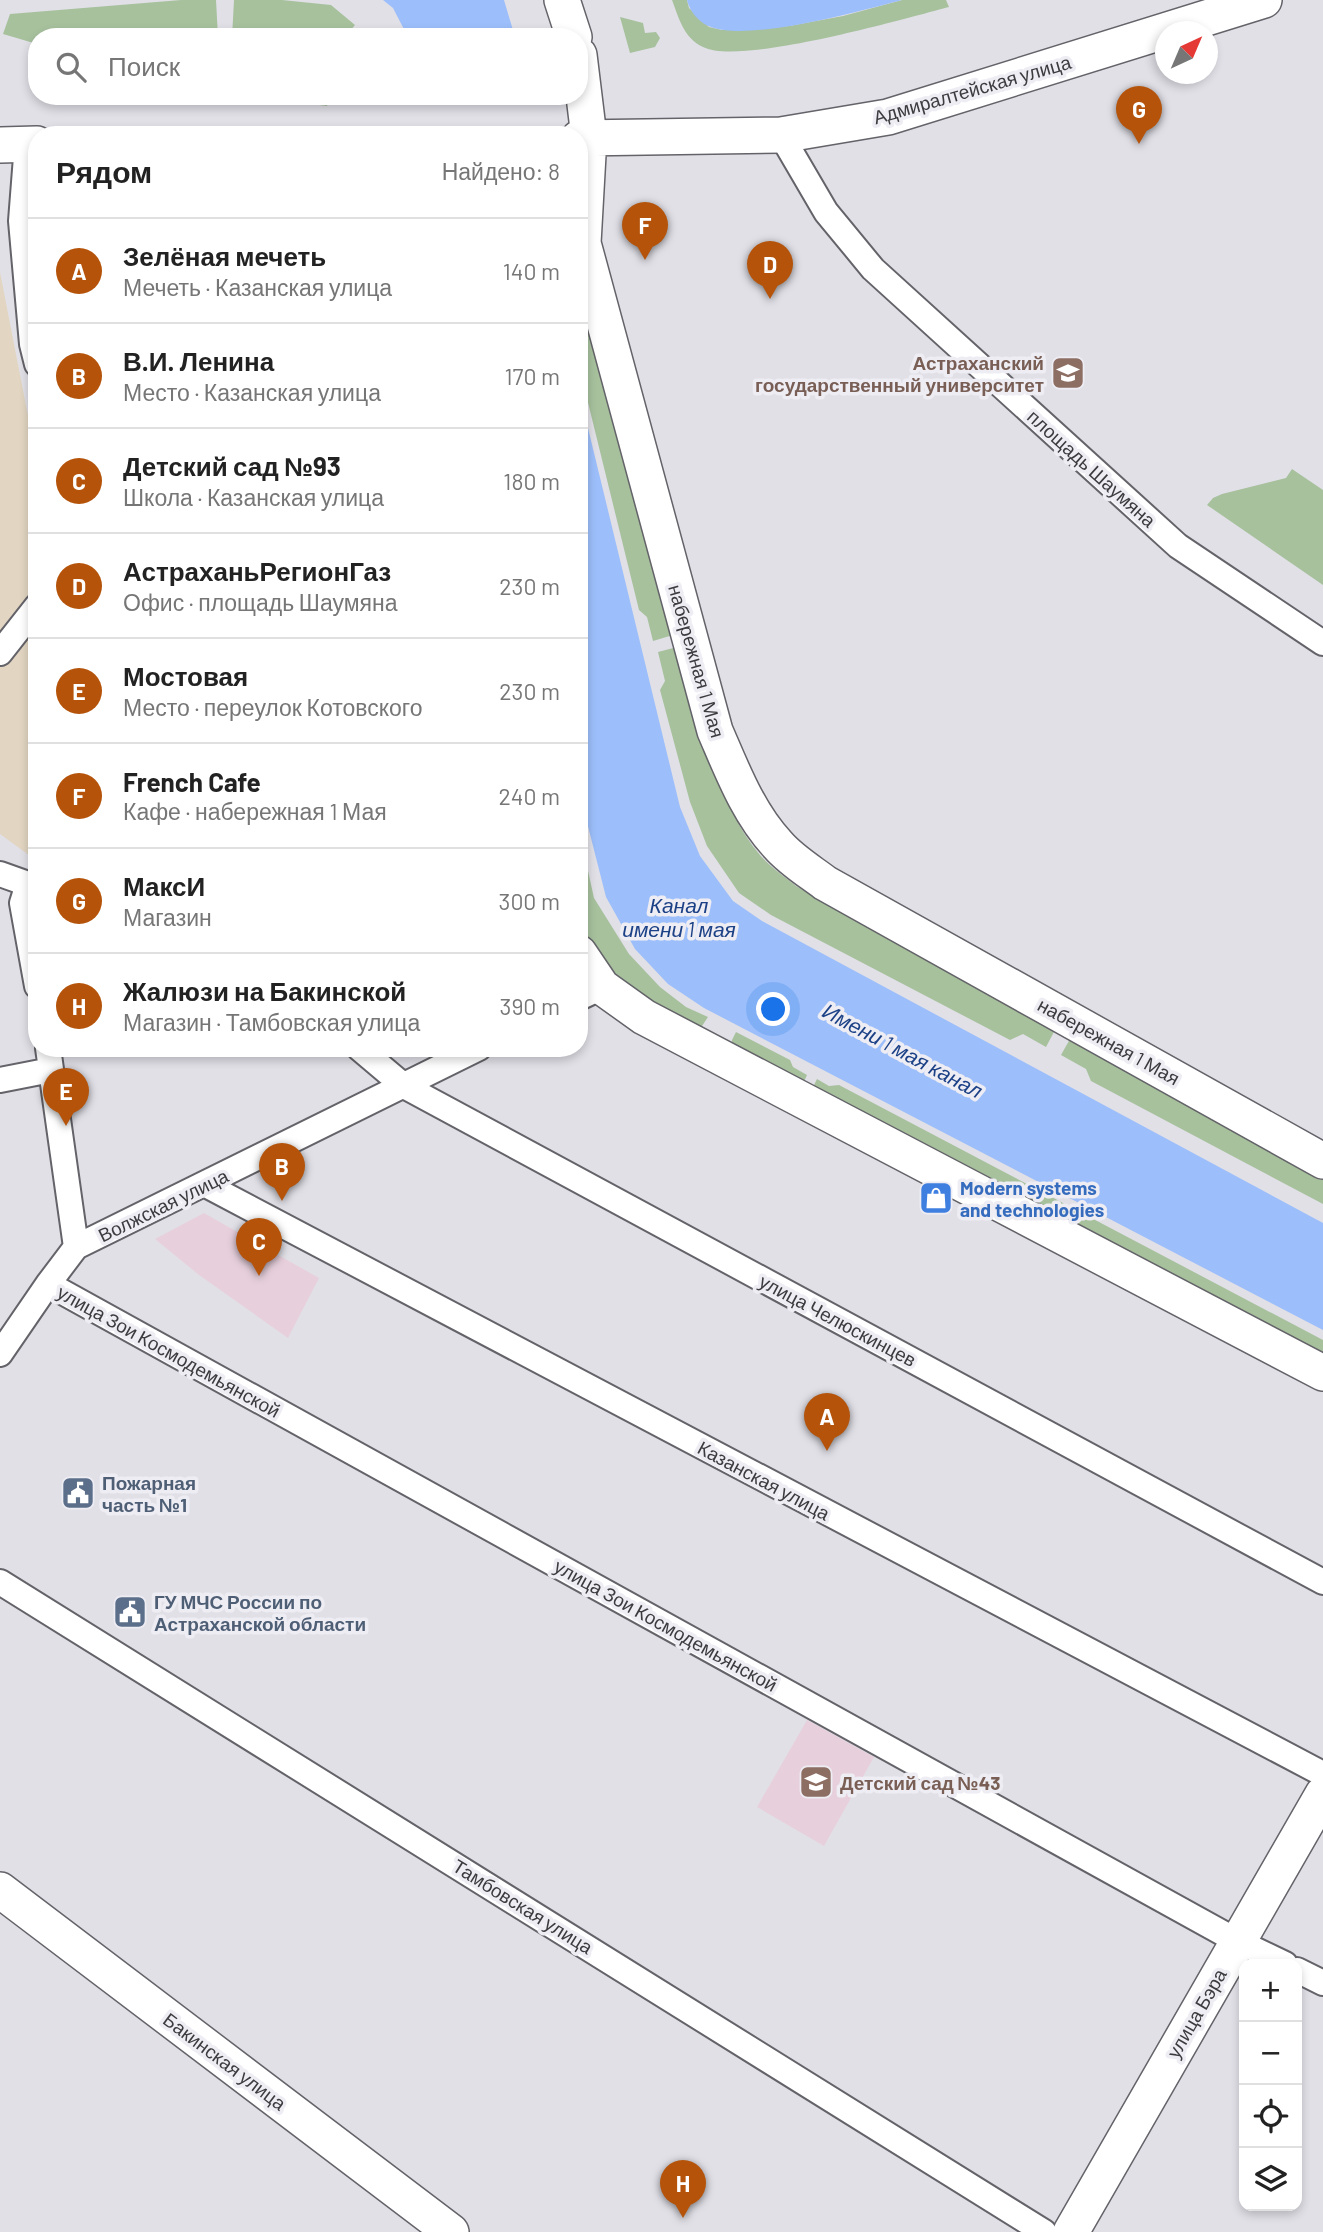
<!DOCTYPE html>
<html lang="ru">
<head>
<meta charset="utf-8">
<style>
  body { margin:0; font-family:Barlow,sans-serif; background:#f2f2f2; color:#222 }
  .controls { position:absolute; right:21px; bottom:21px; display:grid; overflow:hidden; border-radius:14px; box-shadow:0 4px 10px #0003 }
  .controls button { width:63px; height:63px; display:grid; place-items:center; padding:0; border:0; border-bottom:2px solid #e0e0e0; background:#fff; color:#222; font:35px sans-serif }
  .compass { position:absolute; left:1155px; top:21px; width:63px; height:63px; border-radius:50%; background:#fff; box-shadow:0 4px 10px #0003; rotate:44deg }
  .you { position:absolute; left:774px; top:1010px; width:24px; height:24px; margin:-18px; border:5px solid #fff; border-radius:50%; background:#1a73e8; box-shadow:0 0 0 10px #1a73e833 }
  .badge { display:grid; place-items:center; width:46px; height:46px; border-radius:50%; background:#b45309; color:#fff; font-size:23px; font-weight:700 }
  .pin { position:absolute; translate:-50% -58px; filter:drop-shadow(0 2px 4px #0008) }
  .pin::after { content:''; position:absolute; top:37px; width:24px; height:21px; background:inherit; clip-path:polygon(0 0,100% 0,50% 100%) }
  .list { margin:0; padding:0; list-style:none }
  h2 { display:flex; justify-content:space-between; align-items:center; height:91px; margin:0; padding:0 28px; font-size:30px }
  h2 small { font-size:23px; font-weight:400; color:#767676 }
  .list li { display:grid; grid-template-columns:46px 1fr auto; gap:21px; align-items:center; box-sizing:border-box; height:105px; padding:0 28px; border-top:2px solid #e0e0e0 }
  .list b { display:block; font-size:26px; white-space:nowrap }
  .list p { margin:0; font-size:23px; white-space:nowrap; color:#767676 }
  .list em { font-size:23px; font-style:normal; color:#767676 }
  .icon { flex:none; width:38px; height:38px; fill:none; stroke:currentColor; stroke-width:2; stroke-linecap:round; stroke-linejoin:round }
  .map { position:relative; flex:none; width:1323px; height:2232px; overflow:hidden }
  .search { position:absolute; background:#fff; box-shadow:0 4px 10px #0003; left:28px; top:28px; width:560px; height:77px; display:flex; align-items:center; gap:18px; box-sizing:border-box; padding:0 24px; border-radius:28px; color:#767676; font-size:26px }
  .panel { position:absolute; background:#fff; box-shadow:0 4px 10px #0003; left:28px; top:126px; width:560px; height:931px; border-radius:28px }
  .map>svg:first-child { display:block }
  .commercial { fill:#e2d6c2 }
  .education { fill:#e7d0dc }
  .green { fill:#a7c19d }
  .water { fill:#9cbefa }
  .pier { fill:#e1e0e7 }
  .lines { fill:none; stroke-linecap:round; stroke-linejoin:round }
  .minor-casing { stroke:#646369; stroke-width:28 }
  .secondary-casing { stroke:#646369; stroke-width:38 }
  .minor { stroke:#fff; stroke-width:24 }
  .secondary { stroke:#fff; stroke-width:35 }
  .labels { text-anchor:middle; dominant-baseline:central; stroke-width:7; stroke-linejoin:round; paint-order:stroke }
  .street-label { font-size:19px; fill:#3c3c3f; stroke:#eeedf4 }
  .education-label { font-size:19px; font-weight:bold; fill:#785e54; stroke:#eeedf4; text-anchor:end }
  .shop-label { font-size:19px; font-weight:bold; fill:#366cbe; stroke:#eeedf4; text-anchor:start }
  .service-label { font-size:19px; font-weight:bold; fill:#4e5e75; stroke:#eeedf4; text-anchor:start }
  .water-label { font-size:21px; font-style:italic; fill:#1c4186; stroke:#eeedf4 }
</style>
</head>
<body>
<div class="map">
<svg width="1323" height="2232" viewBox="0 0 1323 2232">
  <rect width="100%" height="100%" fill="#e1e0e7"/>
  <path class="commercial" d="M 0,272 L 37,462 L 37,861 L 0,834 Z"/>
  <path class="education" d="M 204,1213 L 319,1278 L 288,1338 L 199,1275 L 155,1239 Z
    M 807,1720 L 874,1757 L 824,1846 L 757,1807 Z"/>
  <path class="green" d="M 181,0 L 216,0 L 218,37 L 37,37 L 37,44 L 3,34 L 10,14 Z
    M 234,0 L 282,0 L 331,5 L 355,25 L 345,37 L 232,37 Z
    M 672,0 L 687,0 L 689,8 L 709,27 L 722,30 L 789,26 L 843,16 L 902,0 L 946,0 L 949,7 C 903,19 740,66 703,47 C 684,38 679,19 672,0 Z
    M 620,17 L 643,23 L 645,33 L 656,32 L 660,38 L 655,47 L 630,53 Z
    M 254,96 L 315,96 L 329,101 L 327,106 Z
    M 579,289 L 673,635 L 653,641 L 647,617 L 639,610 L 579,366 Z
    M 1292,469 L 1323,490 L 1323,585 L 1207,505 L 1213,498 L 1222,494 L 1286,478 Z
    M 677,647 C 697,711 716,804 760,855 C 770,867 784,876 796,886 L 1055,1030 L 1046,1047 L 1023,1034 L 1010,1040 L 771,915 L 739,893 L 707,846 L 690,802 L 660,690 L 665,681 L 658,652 Z
    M 579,854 L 585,857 L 594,898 L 629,954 L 660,987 L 686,1007 L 708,1017 L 698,1032 C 656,1010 593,975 580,925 C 575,906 579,874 579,854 Z
    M 736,1032 L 790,1060 L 793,1067 L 807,1075 L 802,1086 L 731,1051 L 732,1040 Z
    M 1070,1039 L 1323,1177 L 1323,1204 L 1091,1081 L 1086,1069 L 1061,1055 Z
    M 817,1079 L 829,1086 L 839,1085 L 1323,1340 L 1323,1362 L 811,1091 Z"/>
  <path class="water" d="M 383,0 L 504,0 L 515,37 L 408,37 L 393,8 Z
    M 687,0 L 902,0 C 860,11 750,42 711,27 C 699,23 690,12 687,0 Z
    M 579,391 L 680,807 L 700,856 L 733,901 L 762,921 L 1323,1223 L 1323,1330 L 704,1008 L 668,984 L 635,949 L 606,897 L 579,791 Z"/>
  <path class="pier" d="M 536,96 L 535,135 L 430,135 L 429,101 Z"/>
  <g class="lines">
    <defs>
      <path id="minor" d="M 781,135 L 826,212 L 873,269 L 1178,546 L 1323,643
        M 27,144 L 21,221 L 32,344 L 37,364
        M 0,653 L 37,606
        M 0,874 L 28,884 L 37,882
        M 28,884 L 22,903 L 37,986
        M 579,998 L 602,987
        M 48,1048 L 76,1247
        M 359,1048 L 404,1086 L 1323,1582
        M 0,1080 L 51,1070
        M 206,1185 L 1323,1774
        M 48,1284 L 1237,1941 L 1285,1964
        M 0,1354 L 48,1284 L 76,1247 L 479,1048
        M 0,1582 L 1044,2232
        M 1297,1970 L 1323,1983"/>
      <path id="secondary" d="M 562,0 L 574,37
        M 579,55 L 589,137 L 583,243 L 715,731 C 732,770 748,813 778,845 C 791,860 809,871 825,883 L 1323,1161
        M 579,138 L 781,135 L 888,117 L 1264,0
        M 0,145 L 37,144
        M 579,953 L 602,987 L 644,1017 L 1323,1373
        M 0,1890 L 451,2232
        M 1071,2232 L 1323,1794"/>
    </defs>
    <use href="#minor" class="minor-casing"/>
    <use href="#secondary" class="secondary-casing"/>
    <use href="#minor" class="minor"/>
    <use href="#secondary" class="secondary"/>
  </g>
  <defs>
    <symbol id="university-square" viewBox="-11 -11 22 22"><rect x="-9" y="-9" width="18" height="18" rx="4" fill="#8d6e63" stroke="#eeedf4"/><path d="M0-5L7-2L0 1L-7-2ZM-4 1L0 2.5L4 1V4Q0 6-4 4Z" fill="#fff"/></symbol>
    <symbol id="shop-square" viewBox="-11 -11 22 22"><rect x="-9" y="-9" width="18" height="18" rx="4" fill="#3f7fe0" stroke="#eeedf4"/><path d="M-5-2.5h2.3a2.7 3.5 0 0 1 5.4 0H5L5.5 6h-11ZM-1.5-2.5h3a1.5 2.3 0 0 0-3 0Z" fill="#fff"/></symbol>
    <symbol id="civic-square" viewBox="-11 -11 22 22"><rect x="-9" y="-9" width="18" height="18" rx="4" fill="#5c6f8a" stroke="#eeedf4"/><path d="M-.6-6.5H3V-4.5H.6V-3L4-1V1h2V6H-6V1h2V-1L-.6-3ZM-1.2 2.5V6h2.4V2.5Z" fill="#fff"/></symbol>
    <symbol id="school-square" viewBox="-11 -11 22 22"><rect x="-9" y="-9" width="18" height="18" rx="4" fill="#8d6e63" stroke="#eeedf4"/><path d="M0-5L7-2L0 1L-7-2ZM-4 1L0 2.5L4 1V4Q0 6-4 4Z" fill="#fff"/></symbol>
  </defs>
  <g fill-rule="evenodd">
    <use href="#university-square" x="1049" y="354" width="38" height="38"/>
    <use href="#shop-square" x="917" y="1179" width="38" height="38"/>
    <use href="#civic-square" x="59" y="1474" width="38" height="38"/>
    <use href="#civic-square" x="111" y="1593" width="38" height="38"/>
    <use href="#school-square" x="797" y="1763" width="38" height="38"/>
  </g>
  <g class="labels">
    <g class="street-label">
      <text transform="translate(972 89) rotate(-16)">Адмиралтейская улица</text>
      <text transform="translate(1092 468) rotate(42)">площадь Шаумяна</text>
      <text transform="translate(697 661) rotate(74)">набережная 1 Мая</text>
      <text transform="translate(1109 1041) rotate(29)">набережная 1 Мая</text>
      <text transform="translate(163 1205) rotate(-26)">Волжская улица</text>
      <text transform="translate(838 1320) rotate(28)">улица Челюскинцев</text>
      <text transform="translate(169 1351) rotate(29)">улица Зои Космодемьянской</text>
      <text transform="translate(764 1480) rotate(28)">Казанская улица</text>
      <text transform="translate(666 1625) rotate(29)">улица Зои Космодемьянской</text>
      <text transform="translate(523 1906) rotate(32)">Тамбовская улица</text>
      <text transform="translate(1196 2013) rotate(-60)">улица Бэра</text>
      <text transform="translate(225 2061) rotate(37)">Бакинская улица</text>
    </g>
    <g class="education-label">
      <text x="1044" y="362">Астраханский<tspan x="1044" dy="22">государственный университет</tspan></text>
      <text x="840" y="1782" text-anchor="start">Детский сад №43</text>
    </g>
    <g class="shop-label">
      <text x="960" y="1187">Modern systems<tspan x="960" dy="22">and technologies</tspan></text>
    </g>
    <g class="service-label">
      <text x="102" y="1482">Пожарная<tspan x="102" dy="22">часть №1</tspan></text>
      <text x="154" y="1601">ГУ МЧС России по<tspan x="154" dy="22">Астраханской области</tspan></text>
    </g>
    <g class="water-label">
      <text x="679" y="904">Канал<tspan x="679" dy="24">имени 1 мая</tspan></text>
      <text transform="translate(903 1050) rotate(28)">Имени 1 мая канал</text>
    </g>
  </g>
</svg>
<div class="controls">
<button>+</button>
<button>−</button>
<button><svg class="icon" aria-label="locate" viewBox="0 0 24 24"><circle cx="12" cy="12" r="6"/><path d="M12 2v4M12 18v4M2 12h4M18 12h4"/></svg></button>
<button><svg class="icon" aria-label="layers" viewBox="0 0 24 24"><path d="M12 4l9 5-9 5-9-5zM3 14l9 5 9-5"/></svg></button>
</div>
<svg class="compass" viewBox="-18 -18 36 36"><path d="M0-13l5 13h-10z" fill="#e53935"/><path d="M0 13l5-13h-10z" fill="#767676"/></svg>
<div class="you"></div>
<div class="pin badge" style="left:827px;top:1451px">A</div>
<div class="pin badge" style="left:282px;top:1201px">B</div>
<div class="pin badge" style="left:259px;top:1276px">C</div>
<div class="pin badge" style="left:770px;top:299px">D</div>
<div class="pin badge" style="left:66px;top:1126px">E</div>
<div class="pin badge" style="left:645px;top:260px">F</div>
<div class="pin badge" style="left:1139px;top:144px">G</div>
<div class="pin badge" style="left:683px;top:2218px">H</div>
<div class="search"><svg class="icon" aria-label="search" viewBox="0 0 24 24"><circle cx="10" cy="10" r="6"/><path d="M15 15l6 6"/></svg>Поиск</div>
<section class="panel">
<h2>Рядом<small>Найдено: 8</small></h2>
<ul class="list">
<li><span class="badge">A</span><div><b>Зелёная мечеть</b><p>Мечеть · Казанская улица</p></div><em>140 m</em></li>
<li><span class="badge">B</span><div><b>В.И. Ленина</b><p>Место · Казанская улица</p></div><em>170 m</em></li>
<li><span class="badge">C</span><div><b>Детский сад №93</b><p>Школа · Казанская улица</p></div><em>180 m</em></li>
<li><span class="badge">D</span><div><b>АстраханьРегионГаз</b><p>Офис · площадь Шаумяна</p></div><em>230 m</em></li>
<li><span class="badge">E</span><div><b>Мостовая</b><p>Место · переулок Котовского</p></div><em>230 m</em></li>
<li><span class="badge">F</span><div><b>French Cafe</b><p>Кафе · набережная 1 Мая</p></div><em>240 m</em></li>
<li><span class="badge">G</span><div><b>МаксИ</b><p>Магазин</p></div><em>300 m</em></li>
<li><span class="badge">H</span><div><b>Жалюзи на Бакинской</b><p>Магазин · Тамбовская улица</p></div><em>390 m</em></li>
</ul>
</section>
</div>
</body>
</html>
